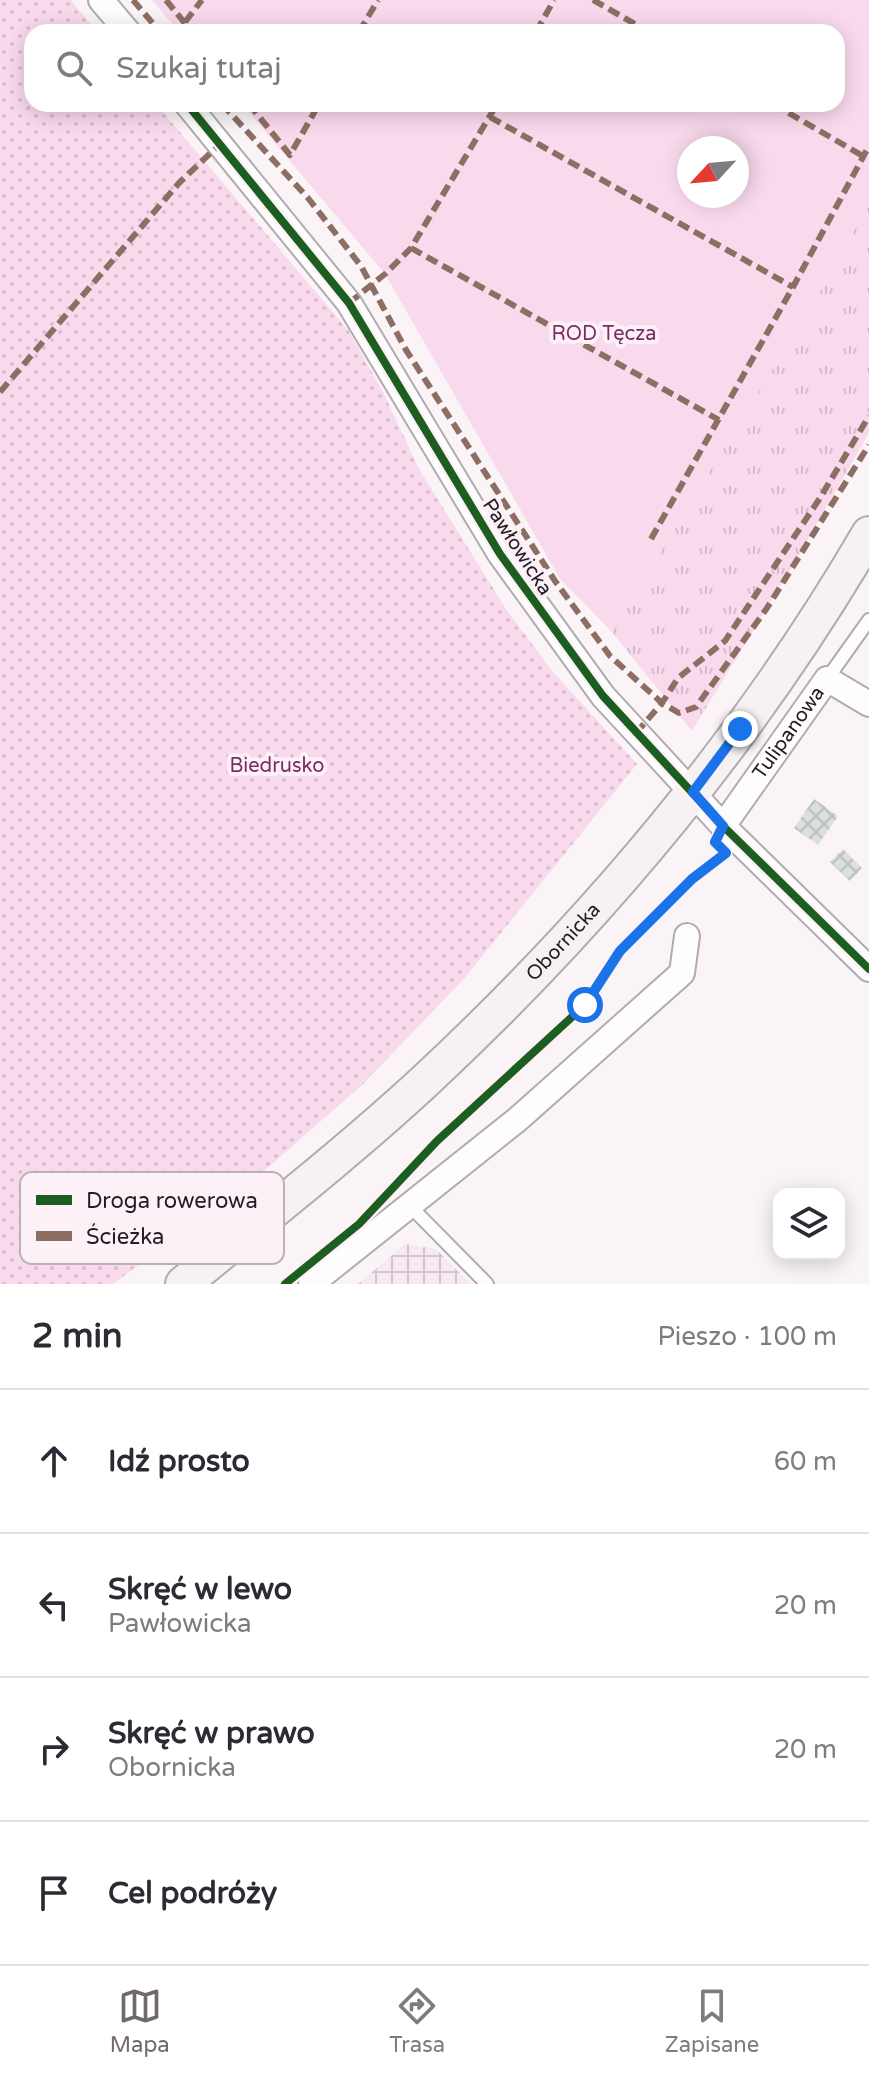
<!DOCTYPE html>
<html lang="pl">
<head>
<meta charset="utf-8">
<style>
  body { margin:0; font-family:"Varela Round",sans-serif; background:#f2f2f3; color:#2b2b33 }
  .controls { position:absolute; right:24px; bottom:24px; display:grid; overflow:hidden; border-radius:16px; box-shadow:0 4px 20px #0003 }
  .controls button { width:72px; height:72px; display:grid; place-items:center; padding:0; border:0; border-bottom:2px solid #e1e1e2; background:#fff; color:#2b2b33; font:40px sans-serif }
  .compass { position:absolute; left:677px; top:136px; width:72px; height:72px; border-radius:50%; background:#fff; box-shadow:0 4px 20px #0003; rotate:244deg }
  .stop { position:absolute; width:24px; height:24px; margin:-18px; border:6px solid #1a73e8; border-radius:50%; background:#fff }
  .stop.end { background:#1a73e8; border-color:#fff; box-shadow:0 2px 8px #0008 }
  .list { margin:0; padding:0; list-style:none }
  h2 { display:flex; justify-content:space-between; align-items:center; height:104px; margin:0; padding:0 32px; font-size:34px }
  h2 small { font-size:26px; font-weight:400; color:#7c7c81 }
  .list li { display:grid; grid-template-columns:52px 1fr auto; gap:24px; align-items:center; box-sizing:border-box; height:144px; padding:0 32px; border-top:2px solid #e1e1e2 }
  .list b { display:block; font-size:30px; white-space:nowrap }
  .list p { margin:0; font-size:26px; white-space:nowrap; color:#7c7c81 }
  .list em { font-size:26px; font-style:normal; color:#7c7c81 }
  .icon { flex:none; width:44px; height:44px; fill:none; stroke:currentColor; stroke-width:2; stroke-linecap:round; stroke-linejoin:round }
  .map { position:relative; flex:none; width:869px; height:1284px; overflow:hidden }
  .search { position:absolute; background:#fff; box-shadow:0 4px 20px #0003; left:24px; right:24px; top:24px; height:88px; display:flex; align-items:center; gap:20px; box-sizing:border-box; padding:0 28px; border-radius:24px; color:#7c7c81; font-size:30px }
  .sheet { height:680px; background:#fff }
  nav { display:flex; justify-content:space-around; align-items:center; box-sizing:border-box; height:112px; border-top:2px solid #e1e1e2; background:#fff; font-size:22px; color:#7c7c81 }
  nav a { display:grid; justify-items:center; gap:4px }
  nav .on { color:#71686d }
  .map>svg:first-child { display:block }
  .industrial { fill:url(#industrial-grid) }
  .grass { fill:url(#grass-tufts) }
  .park { fill:url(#park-dots) }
  .garden { fill:#f9daed; fill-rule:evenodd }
  .building { fill:url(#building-cross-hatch) }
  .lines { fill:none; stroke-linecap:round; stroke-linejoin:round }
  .lane-casing { stroke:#b2aaae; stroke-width:16 }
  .street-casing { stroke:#b2aaae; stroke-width:28 }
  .secondary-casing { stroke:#b2aaae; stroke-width:38 }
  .lane { stroke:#fefdfe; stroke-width:12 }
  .street { stroke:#fefdfe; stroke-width:24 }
  .secondary { stroke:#f6f2f4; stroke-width:34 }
  .quiet { stroke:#8d6e63; stroke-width:6; stroke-dasharray:12 6; stroke-linecap:butt }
  .cycleway-casing { stroke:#fdf1f8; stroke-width:13 }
  .cycleway { stroke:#1b5e20; stroke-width:8 }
  .route { stroke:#1a73e8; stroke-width:10 }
  .labels { text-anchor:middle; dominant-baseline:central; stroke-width:8; stroke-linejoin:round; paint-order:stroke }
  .park-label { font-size:20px; fill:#7a2c64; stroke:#fdf1f8 }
  .street-label { font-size:20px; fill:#271c23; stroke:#fdf1f8 }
  .key { fill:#fdf1f8; stroke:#bdb1b8; stroke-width:2 }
  .key-label { font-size:22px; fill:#271c23 }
</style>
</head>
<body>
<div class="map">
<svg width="869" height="1284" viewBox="0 0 869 1284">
  <defs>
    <pattern id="industrial-grid" width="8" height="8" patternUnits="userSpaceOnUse" patternTransform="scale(2)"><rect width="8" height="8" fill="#f7e8f1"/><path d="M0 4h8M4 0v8" fill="none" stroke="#d4c6ce"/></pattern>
    <pattern id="grass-tufts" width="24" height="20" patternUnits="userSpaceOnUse" patternTransform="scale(2)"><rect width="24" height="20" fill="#f9daed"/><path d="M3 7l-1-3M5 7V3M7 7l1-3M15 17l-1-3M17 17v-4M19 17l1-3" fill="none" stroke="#d5bacb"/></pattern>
    <pattern id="park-dots" width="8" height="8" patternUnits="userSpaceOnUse" patternTransform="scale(2)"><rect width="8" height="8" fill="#f9daed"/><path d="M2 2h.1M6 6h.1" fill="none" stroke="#d5bacb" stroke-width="1.8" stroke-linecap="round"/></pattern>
    <pattern id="building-cross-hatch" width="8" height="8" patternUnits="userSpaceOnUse" patternTransform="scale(2)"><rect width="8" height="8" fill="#dbdfdd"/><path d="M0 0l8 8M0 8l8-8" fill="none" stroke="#bcbfbd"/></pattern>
  </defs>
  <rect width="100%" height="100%" fill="#faf4f7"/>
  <path class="industrial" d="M 405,1244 L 436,1249 L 471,1284 L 358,1284 Z"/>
  <path class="grass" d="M 869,204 L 869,433 L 798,557 L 692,731 L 611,631 L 812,305 Z"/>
  <path class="park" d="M 0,0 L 71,0 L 97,32 L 32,32 L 32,104 L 156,104 L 348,330 L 383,392 L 419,469 L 506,609 L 553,672 L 637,764 L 463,980 L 362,1085 L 257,1177 L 113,1284 L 0,1284 Z"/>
  <path class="garden" d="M 152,0 L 869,0 L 869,204 L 812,305 L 611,631 L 560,579 L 385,274 L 242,104 L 837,104 L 837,32 L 179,32 ZM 689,148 L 737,148 L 737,196 L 689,196 Z"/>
  <path class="building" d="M 814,799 L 838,816 L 818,845 L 794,828 Z
    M 843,849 L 862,868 L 850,881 L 830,862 Z"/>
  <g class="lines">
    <defs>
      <path id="lane" d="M 827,679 L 869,620
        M 408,1204 L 487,1284"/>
      <g id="street">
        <path d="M 101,0 L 128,32"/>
        <path d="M 187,104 L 349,303 L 500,554 L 603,696 L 723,826 L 869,969"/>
        <path id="s1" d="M 723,826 L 827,679 L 869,704"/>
        <path d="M 311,1284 L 518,1119 L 682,973 L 687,936"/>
      </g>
      <g id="secondary">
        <path id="s2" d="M 183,1284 C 264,1218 347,1153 424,1082 C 597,921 750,738 869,534"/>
      </g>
    </defs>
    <use href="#lane" class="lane-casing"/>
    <use href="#street" class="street-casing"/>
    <use href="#secondary" class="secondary-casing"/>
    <use href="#lane" class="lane"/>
    <use href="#street" class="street"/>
    <use href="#secondary" class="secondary"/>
    <path class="quiet" d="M 133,0 L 160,32
      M 166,0 L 192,32
      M 593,0 L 649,32
      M 185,22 L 202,0
      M 359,32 L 378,0
      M 536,32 L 554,0
      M 222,104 L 308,198 L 361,266 L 406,350 L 555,581 L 610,656 L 662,703 L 679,713 L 696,707 L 767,608 L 869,445
      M 249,104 L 290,155 L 319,104
      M 773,104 L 863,156
      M 490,117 L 793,287
      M 411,248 L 719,420
      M 349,303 L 385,274 L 411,248 L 497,104
      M 0,392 L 179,183 L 220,144
      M 651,539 L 793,287 L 869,146
      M 636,733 L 662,703 L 678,678 L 725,641 L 820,498 L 869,416"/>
    <defs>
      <path id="cycleway" d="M 187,104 L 349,303 L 500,554 L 603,696 L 723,826 L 869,969
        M 285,1284 L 359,1224 L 437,1141 L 585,1005 L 620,951 L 692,879 L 726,853 L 715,842 L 723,826"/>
    </defs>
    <use href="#cycleway" class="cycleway-casing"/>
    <use href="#cycleway" class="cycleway"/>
  </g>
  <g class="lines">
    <path class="route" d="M 585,1005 L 620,951 L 692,879 L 726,853 L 715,842 L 723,826 L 693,792 L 740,729"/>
  </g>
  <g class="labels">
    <g class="park-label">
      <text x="604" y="334">ROD Tęcza</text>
      <text x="277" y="766">Biedrusko</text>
    </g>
    <g class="street-label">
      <text transform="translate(517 547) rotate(57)">Pawłowicka</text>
      <text stroke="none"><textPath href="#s1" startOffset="114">Tulipanowa</textPath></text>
      <text stroke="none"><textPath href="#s2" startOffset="512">Obornicka</textPath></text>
    </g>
  </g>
  <rect x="20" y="1172" width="264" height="92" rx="12" class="key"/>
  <rect x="36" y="1195" width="36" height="10" fill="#1b5e20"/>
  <rect x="36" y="1231" width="36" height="10" fill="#8d6e63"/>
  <g class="key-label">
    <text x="86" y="1208">Droga rowerowa</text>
    <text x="86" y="1244">Ścieżka</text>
  </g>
</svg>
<div class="controls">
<button><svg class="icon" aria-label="layers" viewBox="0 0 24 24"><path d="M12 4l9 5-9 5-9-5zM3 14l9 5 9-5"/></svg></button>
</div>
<svg class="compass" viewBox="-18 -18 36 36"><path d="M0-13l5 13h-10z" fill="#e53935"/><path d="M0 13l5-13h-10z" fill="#7c7c81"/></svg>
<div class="stop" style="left:585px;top:1005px"></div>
<div class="stop end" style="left:740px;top:729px"></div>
<div class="search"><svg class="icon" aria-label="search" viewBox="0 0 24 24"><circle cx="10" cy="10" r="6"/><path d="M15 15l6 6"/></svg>Szukaj tutaj</div>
</div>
<section class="sheet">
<h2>2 min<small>Pieszo · 100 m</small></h2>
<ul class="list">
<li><svg class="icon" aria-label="ahead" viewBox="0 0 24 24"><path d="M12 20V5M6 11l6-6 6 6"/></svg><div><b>Idź prosto</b></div><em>60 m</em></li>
<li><svg class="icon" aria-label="left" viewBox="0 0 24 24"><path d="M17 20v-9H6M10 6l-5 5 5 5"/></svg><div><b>Skręć w lewo</b><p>Pawłowicka</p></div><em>20 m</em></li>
<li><svg class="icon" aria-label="right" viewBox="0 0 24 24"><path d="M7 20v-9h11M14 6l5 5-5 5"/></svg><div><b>Skręć w prawo</b><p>Obornicka</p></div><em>20 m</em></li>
<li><svg class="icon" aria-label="arrive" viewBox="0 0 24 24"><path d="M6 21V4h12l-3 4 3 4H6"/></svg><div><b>Cel podróży</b></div></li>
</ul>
</section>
<nav>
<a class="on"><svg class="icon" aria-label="map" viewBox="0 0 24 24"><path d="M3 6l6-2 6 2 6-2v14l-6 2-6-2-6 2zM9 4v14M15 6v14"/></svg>Mapa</a>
<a><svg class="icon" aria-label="directions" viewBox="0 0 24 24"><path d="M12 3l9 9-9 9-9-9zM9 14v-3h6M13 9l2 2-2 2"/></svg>Trasa</a>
<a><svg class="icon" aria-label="saved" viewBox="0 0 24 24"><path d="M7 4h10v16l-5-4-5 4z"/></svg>Zapisane</a>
</nav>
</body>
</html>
